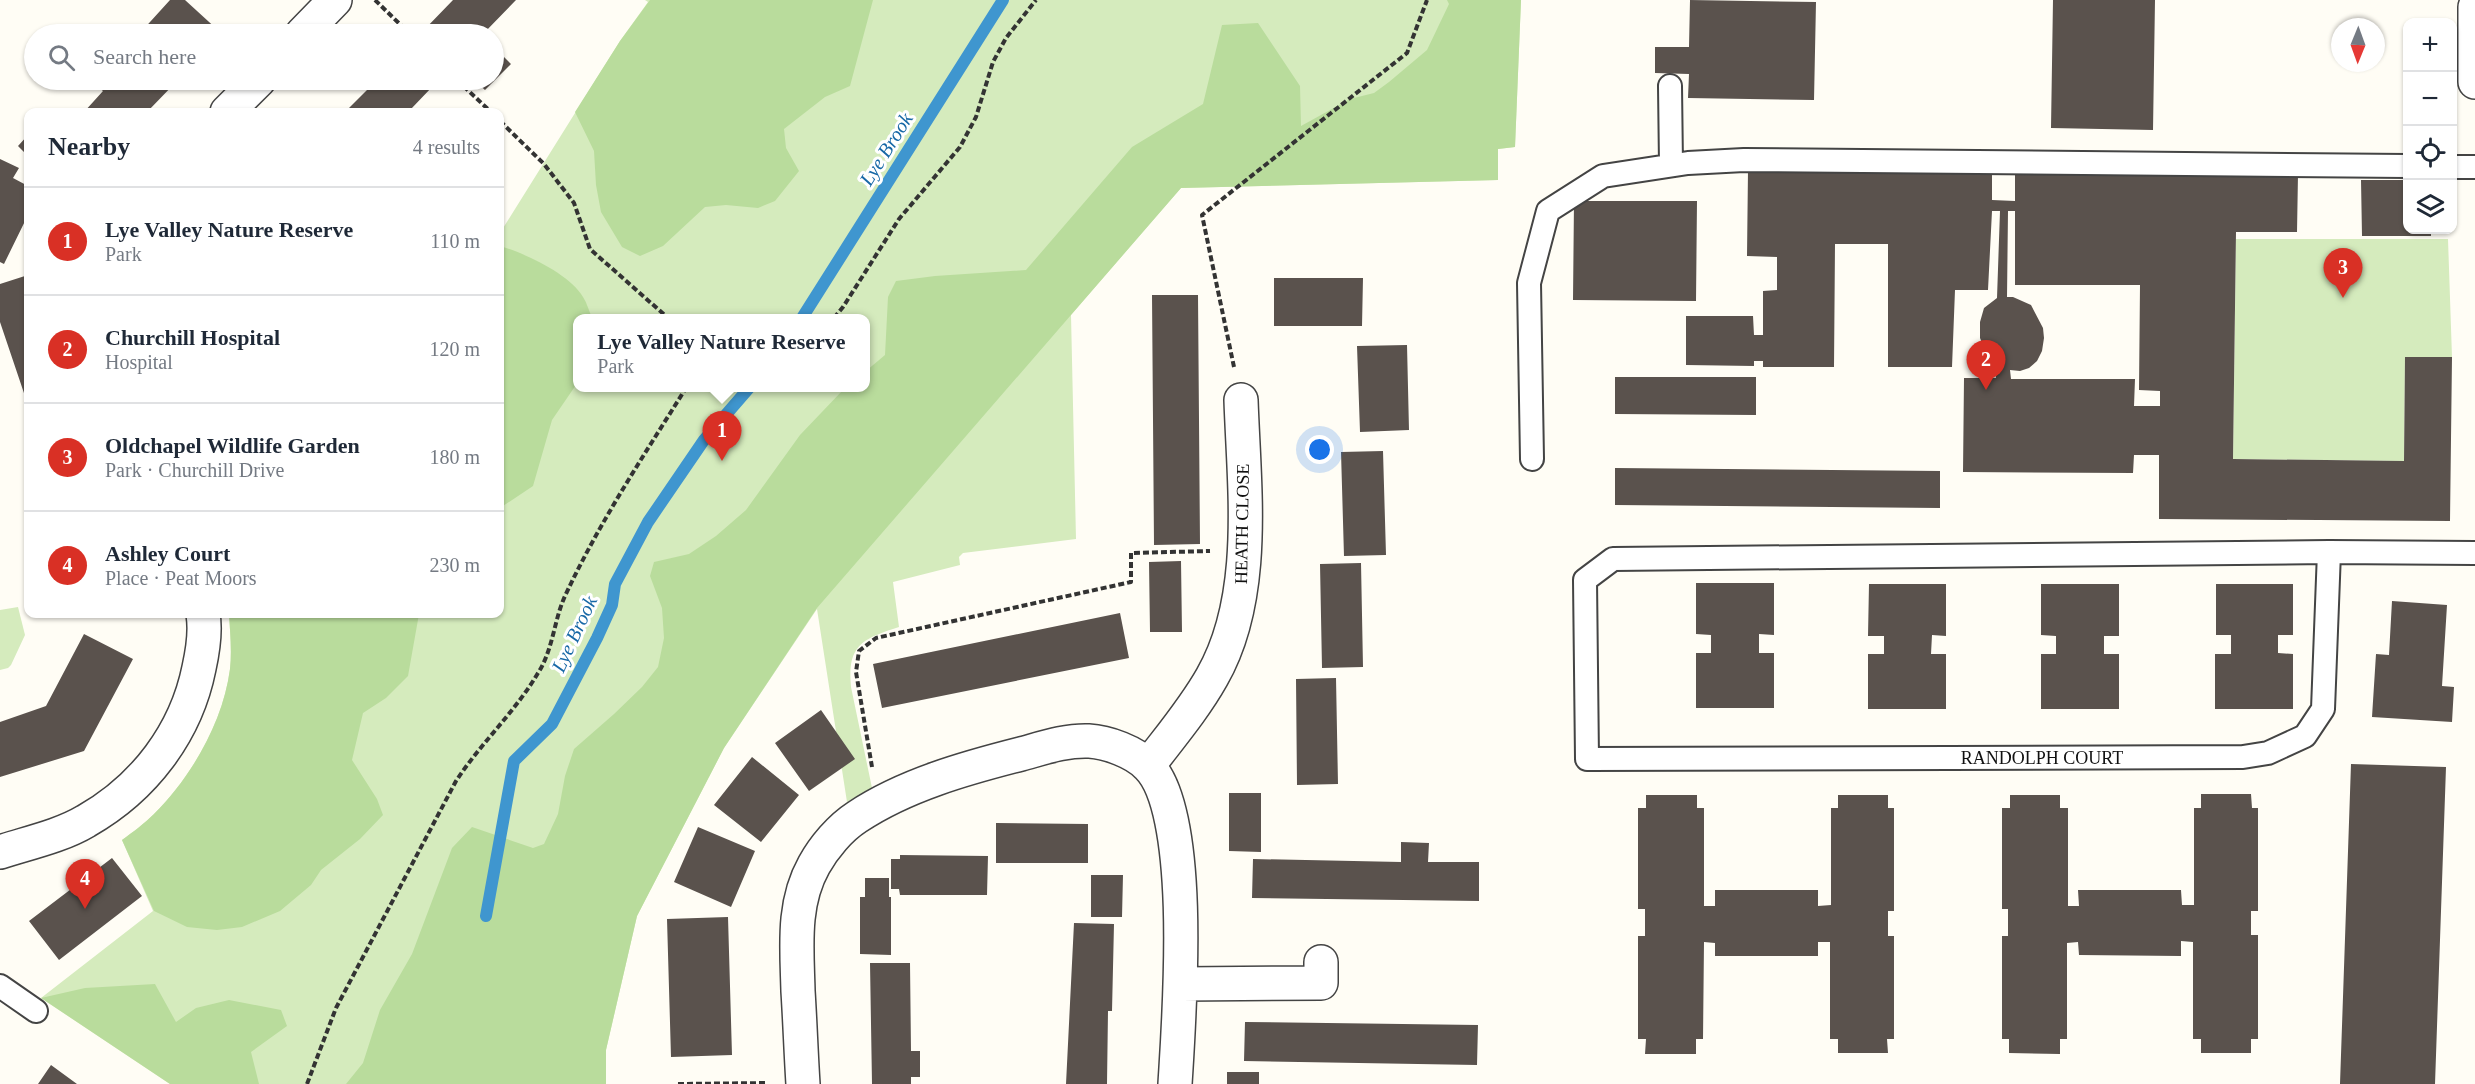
<!DOCTYPE html>
<html lang="en">
<head>
<meta charset="utf-8">
<style>
  body { margin:0; font-family:Georgia,serif; background:#f2f2f3; color:#1f2937 }
  .controls { position:absolute; right:18px; top:18px; display:grid; overflow:hidden; border-radius:12px; box-shadow:0 2px 4px #0004 }
  .controls button { width:54px; height:54px; display:grid; place-items:center; padding:0; border:0; border-bottom:2px solid #e0e1e3; background:#fff; color:#1f2937; font:30px sans-serif }
  .compass { position:absolute; left:2331px; top:18px; width:54px; height:54px; border-radius:50%; background:#fff; box-shadow:0 2px 4px #0004; rotate:181deg }
  .you { position:absolute; left:1320px; top:450px; width:21px; height:21px; margin:-15px; border:4px solid #fff; border-radius:50%; background:#1a73e8; box-shadow:0 0 0 9px #1a73e833 }
  .badge { display:grid; place-items:center; width:39px; height:39px; border-radius:50%; background:#d93025; color:#fff; font-size:20px; font-weight:700 }
  .pin { position:absolute; translate:-50% -50px; filter:drop-shadow(0 2px 3px #0008) }
  .pin::after { content:''; position:absolute; top:32px; width:21px; height:18px; background:inherit; clip-path:polygon(0 0,100% 0,50% 100%) }
  .popup { position:absolute; left:573px; top:314px; width:297px; height:78px; box-sizing:border-box; display:grid; place-content:center; border-radius:12px; background:#fff; filter:drop-shadow(0 2px 4px #0005); font-size:20px; white-space:nowrap; color:#747a83 }
  .popup b { font-size:22px; color:#1f2937 }
  .popup::after { content:''; position:absolute; left:50%; top:100%; margin-left:-12px; border:12px solid transparent; border-top-color:#fff }
  .list { margin:0; padding:0; list-style:none }
  h2 { display:flex; justify-content:space-between; align-items:center; height:78px; margin:0; padding:0 24px; font-size:26px }
  h2 small { font-size:20px; font-weight:400; color:#747a83 }
  .list li { display:grid; grid-template-columns:39px 1fr auto; gap:18px; align-items:center; box-sizing:border-box; height:108px; padding:0 24px; border-top:2px solid #e0e1e3 }
  .list b { display:block; font-size:22px; white-space:nowrap }
  .list p { margin:0; font-size:20px; white-space:nowrap; color:#747a83 }
  .list em { font-size:20px; font-style:normal; color:#747a83 }
  .icon { flex:none; width:33px; height:33px; fill:none; stroke:currentColor; stroke-width:2; stroke-linecap:round; stroke-linejoin:round }
  .map { position:relative; flex:none; width:2475px; height:1084px; overflow:hidden }
  .search { position:absolute; background:#fff; box-shadow:0 2px 4px #0004; left:24px; top:24px; width:480px; height:66px; display:flex; align-items:center; gap:15px; box-sizing:border-box; padding:0 21px; border-radius:33px; color:#747a83; font-size:22px }
  .panel { position:absolute; background:#fff; box-shadow:0 2px 4px #0004; left:24px; top:108px; width:480px; height:510px; border-radius:12px }
  .map>svg:first-child { display:block }
  .green { fill:#d5ebbd; fill-rule:evenodd }
  .forest { fill:#b9dc9c }
  .lines { fill:none; stroke-linecap:round; stroke-linejoin:round }
  .stream { stroke:#3f96cf; stroke-width:12 }
  .building { fill:#5a524d; fill-rule:evenodd }
  .service-casing { stroke:#444; stroke-width:26 }
  .minor-casing { stroke:#444; stroke-width:36 }
  .path { stroke:#333; stroke-width:4; stroke-dasharray:6 3; stroke-linecap:butt }
  .service { stroke:#fff; stroke-width:22 }
  .minor { stroke:#fff; stroke-width:33 }
  .labels { text-anchor:middle; dominant-baseline:central; stroke-width:6; stroke-linejoin:round; paint-order:stroke }
  .street-label { font-size:18px; fill:#111; stroke:#fff }
  .water-label { font-size:20px; font-style:italic; fill:#1768a6; stroke:#fff }
</style>
</head>
<body>
<div class="map">
<svg width="2475" height="1084" viewBox="0 0 2475 1084">
  <rect width="100%" height="100%" fill="#fffdf5"/>
  <path class="green" d="M 645,0 L 1521,0 L 1515,147 L 1498,149 L 1498,180 L 1181,188 L 1071,315 L 1076,539 L 963,553 L 959,557 L 960,565 L 893,582 L 899,627 C 862,639 847,645 851,687 L 872,788 L 847,802 L 817,609 L 724,748 L 637,916 L 606,1050 L 606,1084 L 170,1084 L 41,998 L 153,911 L 122,840 C 133,832 145,823 154,814 C 192,776 223,722 230,669 C 232,651 230,631 229,614 L 500,614 L 500,233 L 620,41 L 648,2 ZM 578,318 L 866,318 L 866,388 L 578,388 Z
    M 2236,239 L 2448,239 L 2452,357 L 2405,357 L 2404,461 L 2233,459 Z
    M 18,607 L 25,635 L 11,665 L 8,668 L 0,670 L 0,610 Z"/>
  <path class="forest" d="M 650,0 L 873,0 L 850,86 L 825,97 L 784,129 L 786,148 L 799,171 L 775,201 L 758,208 L 726,205 L 705,207 L 663,246 L 640,256 L 622,247 L 601,212 L 596,185 L 594,151 L 575,112 L 620,41 Z
    M 1447,0 L 1521,0 L 1515,147 L 1498,149 L 1498,180 L 1181,188 L 817,608 L 724,748 L 637,916 L 606,1050 L 606,1084 L 346,1084 L 363,1063 L 380,1010 L 412,954 L 452,848 L 472,827 L 533,848 L 544,844 L 558,814 L 565,776 L 574,749 L 614,714 L 642,687 L 658,667 L 664,638 L 662,608 L 650,576 L 654,562 L 689,554 L 716,536 L 746,510 L 800,435 L 842,391 L 847,388 L 866,388 L 866,371 L 885,355 L 888,297 L 896,281 L 935,276 L 1026,270 L 1132,147 L 1203,104 L 1222,25 L 1258,23 L 1300,86 L 1301,126 L 1350,99 L 1374,93 L 1389,82 L 1427,50 L 1449,4 Z
    M 500,246 C 524,253 570,274 583,297 C 587,303 589,311 592,318 L 578,318 L 578,382 L 552,420 L 533,486 L 500,508 Z
    M 229,614 L 419,614 L 408,676 L 386,698 L 363,713 L 352,760 L 377,799 L 383,815 L 360,839 L 321,870 L 311,885 L 280,911 L 242,927 L 217,930 L 187,927 L 154,911 L 122,840 C 133,832 145,823 154,814 C 192,776 223,722 230,669 C 232,651 230,631 229,614 Z
    M 155,984 L 176,1022 L 196,1008 L 229,1000 L 281,1010 L 287,1026 L 251,1052 L 259,1084 L 170,1084 L 41,998 L 85,988 Z"/>
  <g class="lines">
    <path class="stream" d="M 802,318 L 1003,0
      M 486,916 L 514,761 L 552,724 L 597,638 L 612,605 L 615,584 L 648,522 L 704,440 L 749,388"/>
  </g>
  <path class="building" d="M 170,0 L 185,0 L 220,32 L 218,34 L 141,34 L 140,33 Z
    M 453,0 L 516,0 L 483,34 L 427,34 L 423,31 Z
    M 1690,0 L 1816,2 L 1814,100 L 1688,98 L 1689,74 L 1655,73 L 1655,47 L 1689,47 Z
    M 2053,0 L 2155,0 L 2153,130 L 2051,128 Z
    M 494,47 L 511,64 L 485,90 L 474,80 L 494,80 Z
    M 90,80 L 178,80 L 147,112 L 84,112 L 103,91 Z
    M 377,80 L 426,80 L 433,86 L 411,109 L 415,112 L 345,112 Z
    M 28,135 L 28,156 L 18,146 Z
    M 0,159 L 19,168 L 13,178 L 28,186 L 28,215 L 4,264 L 0,262 Z
    M 1748,170 L 1992,171 L 1992,200 L 2015,201 L 2015,172 L 2298,174 L 2297,232 L 2236,232 L 2233,459 L 2404,461 L 2405,357 L 2452,357 L 2450,521 L 2159,519 L 2159,455 L 2134,455 L 2133,473 L 1963,472 L 1964,378 L 1996,378 L 1996,362 L 1985,350 L 1980,338 L 1980,322 L 1984,308 L 1997,298 L 2000,211 L 1992,211 L 1988,290 L 1955,290 L 1952,367 L 1888,367 L 1888,244 L 1835,244 L 1834,367 L 1763,367 L 1763,361 L 1754,361 L 1754,366 L 1686,365 L 1686,316 L 1753,316 L 1754,335 L 1763,335 L 1763,291 L 1777,290 L 1777,257 L 1747,256 ZM 2008,211 L 2015,211 L 2015,285 L 2140,285 L 2139,390 L 2160,391 L 2160,406 L 2134,406 L 2135,379 L 2011,379 L 2010,370 L 2020,371 L 2029,368 L 2037,361 L 2042,351 L 2044,338 L 2043,328 L 2031,305 L 2013,297 L 2007,297 Z
    M 2361,180 L 2408,180 L 2408,230 L 2431,230 L 2431,236 L 2362,236 Z
    M 1574,201 L 1697,201 L 1696,301 L 1573,300 Z
    M 28,275 L 28,405 L 0,322 L 0,284 Z
    M 1274,278 L 1363,278 L 1362,326 L 1274,326 Z
    M 1152,295 L 1198,295 L 1200,544 L 1154,545 Z
    M 1407,345 L 1409,430 L 1360,432 L 1357,346 Z
    M 1615,377 L 1756,377 L 1756,415 L 1615,414 Z
    M 1383,451 L 1386,555 L 1344,556 L 1341,452 Z
    M 1615,468 L 1940,471 L 1940,508 L 1615,505 Z
    M 1181,561 L 1182,632 L 1150,632 L 1149,562 Z
    M 1361,563 L 1363,667 L 1322,668 L 1320,564 Z
    M 1696,583 L 1774,583 L 1774,635 L 1759,634 L 1759,653 L 1774,653 L 1774,708 L 1696,708 L 1696,653 L 1711,653 L 1711,635 L 1696,634 Z
    M 1869,584 L 1946,584 L 1946,636 L 1932,635 L 1931,654 L 1946,654 L 1946,709 L 1868,709 L 1868,654 L 1884,654 L 1884,636 L 1868,636 Z
    M 2041,584 L 2119,584 L 2119,636 L 2104,636 L 2104,654 L 2119,654 L 2119,709 L 2041,709 L 2041,654 L 2056,654 L 2056,636 L 2041,635 Z
    M 2216,584 L 2293,584 L 2293,635 L 2278,635 L 2278,653 L 2293,654 L 2293,709 L 2215,709 L 2215,654 L 2231,654 L 2231,635 L 2216,635 Z
    M 2392,601 L 2447,605 L 2442,686 L 2454,687 L 2452,722 L 2372,717 L 2376,654 L 2389,655 Z
    M 1120,613 L 1129,658 L 882,708 L 873,664 Z
    M 84,634 L 133,659 L 84,751 L 0,777 L 0,722 L 46,706 Z
    M 1336,678 L 1338,784 L 1297,785 L 1296,679 Z
    M 821,710 L 855,759 L 809,791 L 775,743 Z
    M 752,757 L 799,795 L 761,842 L 714,805 Z
    M 2351,764 L 2446,767 L 2435,1084 L 2340,1084 Z
    M 1229,793 L 1261,793 L 1261,852 L 1229,851 Z
    M 2201,794 L 2251,794 L 2252,808 L 2258,808 L 2258,911 L 2251,911 L 2251,935 L 2258,935 L 2258,1039 L 2251,1039 L 2251,1053 L 2201,1053 L 2201,1039 L 2193,1039 L 2193,942 L 2181,941 L 2181,956 L 2079,955 L 2078,942 L 2067,943 L 2067,1039 L 2060,1039 L 2060,1054 L 2009,1053 L 2009,1039 L 2002,1039 L 2002,936 L 2008,936 L 2008,909 L 2002,909 L 2002,808 L 2010,808 L 2010,795 L 2060,795 L 2060,808 L 2068,808 L 2068,906 L 2079,906 L 2078,890 L 2181,890 L 2182,905 L 2194,905 L 2194,808 L 2201,808 Z
    M 1646,795 L 1697,795 L 1697,808 L 1704,808 L 1704,906 L 1715,906 L 1715,890 L 1818,890 L 1818,906 L 1831,905 L 1831,808 L 1838,808 L 1838,795 L 1888,795 L 1888,808 L 1894,808 L 1894,911 L 1888,911 L 1888,936 L 1894,936 L 1894,1039 L 1887,1039 L 1888,1053 L 1838,1053 L 1838,1039 L 1830,1039 L 1830,942 L 1818,942 L 1818,956 L 1715,956 L 1715,943 L 1704,942 L 1703,1039 L 1696,1039 L 1696,1054 L 1645,1054 L 1646,1039 L 1638,1039 L 1638,936 L 1645,936 L 1645,909 L 1638,909 L 1638,808 L 1646,808 Z
    M 996,823 L 1088,824 L 1088,863 L 996,863 Z
    M 698,827 L 755,851 L 731,907 L 674,882 Z
    M 1401,842 L 1429,843 L 1428,862 L 1479,862 L 1479,901 L 1252,898 L 1253,859 L 1401,862 Z
    M 900,855 L 988,856 L 987,895 L 900,895 L 899,889 L 891,889 L 891,859 L 900,859 Z
    M 112,858 L 142,896 L 59,960 L 29,921 Z
    M 1091,875 L 1123,875 L 1122,917 L 1091,917 Z
    M 865,878 L 889,878 L 889,897 L 891,897 L 891,955 L 860,954 L 860,897 L 865,897 Z
    M 728,917 L 732,1055 L 671,1057 L 667,919 Z
    M 1074,923 L 1114,924 L 1112,1011 L 1108,1011 L 1107,1084 L 1066,1084 Z
    M 870,963 L 910,963 L 911,1051 L 920,1051 L 920,1077 L 911,1077 L 911,1084 L 872,1084 Z
    M 1245,1022 L 1478,1025 L 1477,1065 L 1244,1061 Z
    M 51,1065 L 77,1084 L 38,1084 Z
    M 1227,1072 L 1259,1072 L 1259,1084 L 1227,1084 Z"/>
  <g class="lines">
    <defs>
      <path id="service" d="M 1670,86 L 1671,165
        M 2452,167 L 2475,167
        M 1532,459 L 1529,283 L 1548,211 L 1603,176 L 1688,163 L 1744,160 L 2408,166
        M 2329,552 L 2323,709 L 2305,736 L 2268,753 L 2243,757 L 1587,759 L 1585,580 L 1613,559 Z
        M 2329,552 L 2475,553
        M 0,986 L 36,1011"/>
      <path id="minor" d="M 2475,7 L 2475,82
        M 302,34 L 335,0
        M 227,112 L 259,80
        M 1148,766 C 1170,737 1194,709 1212,677 C 1258,597 1244,489 1241,400
        M 0,852 C 28,843 61,836 86,821 C 144,788 186,733 199,668 C 203,650 206,632 203,614
        M 1182,984 L 1321,983 L 1321,962
        M 803,1084 C 801,1053 800,1022 798,991 C 797,948 792,904 814,865 C 824,847 840,828 857,817 C 905,785 966,768 1021,754 C 1043,748 1066,740 1089,741 C 1107,742 1135,752 1148,766 C 1195,812 1179,1018 1175,1084"/>
    </defs>
    <use href="#service" class="service-casing"/>
    <use href="#minor" class="minor-casing"/>
    <path class="path" d="M 375,0 L 410,34
      M 457,80 L 491,112
      M 500,121 L 544,164 L 574,203 L 590,249 L 668,318
      M 834,318 L 843,307 L 899,219 L 960,147 L 976,117 L 993,62 L 1006,38 L 1036,0
      M 1234,367 L 1202,215 L 1407,53 L 1427,0
      M 872,767 L 856,672 L 859,651 L 876,638 L 1131,582 L 1131,553 L 1210,551
      M 307,1084 L 336,1008 L 456,781 C 481,743 515,712 538,673 C 553,650 554,620 565,596 C 599,523 644,455 686,388
      M 678,1084 L 768,1083"/>
    <use href="#service" class="service"/>
    <use href="#minor" class="minor"/>
  </g>
  <g class="labels">
    <g class="street-label">
      <text transform="translate(1242 524) rotate(-89)">HEATH CLOSE</text>
      <text x="2042" y="758">RANDOLPH COURT</text>
    </g>
    <g class="water-label">
      <text transform="translate(886 149) rotate(-58)">Lye Brook</text>
      <text transform="translate(574 634) rotate(-65)">Lye Brook</text>
    </g>
  </g>
</svg>
<div class="controls">
<button>+</button>
<button>−</button>
<button><svg class="icon" aria-label="locate" viewBox="0 0 24 24"><circle cx="12" cy="12" r="6"/><path d="M12 2v4M12 18v4M2 12h4M18 12h4"/></svg></button>
<button><svg class="icon" aria-label="layers" viewBox="0 0 24 24"><path d="M12 4l9 5-9 5-9-5zM3 14l9 5 9-5"/></svg></button>
</div>
<svg class="compass" viewBox="-18 -18 36 36"><path d="M0-13l5 13h-10z" fill="#e53935"/><path d="M0 13l5-13h-10z" fill="#747a83"/></svg>
<div class="you"></div>
<div class="pin badge" style="left:722px;top:461px">1</div>
<div class="popup"><b>Lye Valley Nature Reserve</b>Park</div>
<div class="pin badge" style="left:1986px;top:390px">2</div>
<div class="pin badge" style="left:2343px;top:298px">3</div>
<div class="pin badge" style="left:85px;top:909px">4</div>
<div class="search"><svg class="icon" aria-label="search" viewBox="0 0 24 24"><circle cx="10" cy="10" r="6"/><path d="M15 15l6 6"/></svg>Search here</div>
<section class="panel">
<h2>Nearby<small>4 results</small></h2>
<ul class="list">
<li><span class="badge">1</span><div><b>Lye Valley Nature Reserve</b><p>Park</p></div><em>110 m</em></li>
<li><span class="badge">2</span><div><b>Churchill Hospital</b><p>Hospital</p></div><em>120 m</em></li>
<li><span class="badge">3</span><div><b>Oldchapel Wildlife Garden</b><p>Park · Churchill Drive</p></div><em>180 m</em></li>
<li><span class="badge">4</span><div><b>Ashley Court</b><p>Place · Peat Moors</p></div><em>230 m</em></li>
</ul>
</section>
</div>
</body>
</html>
